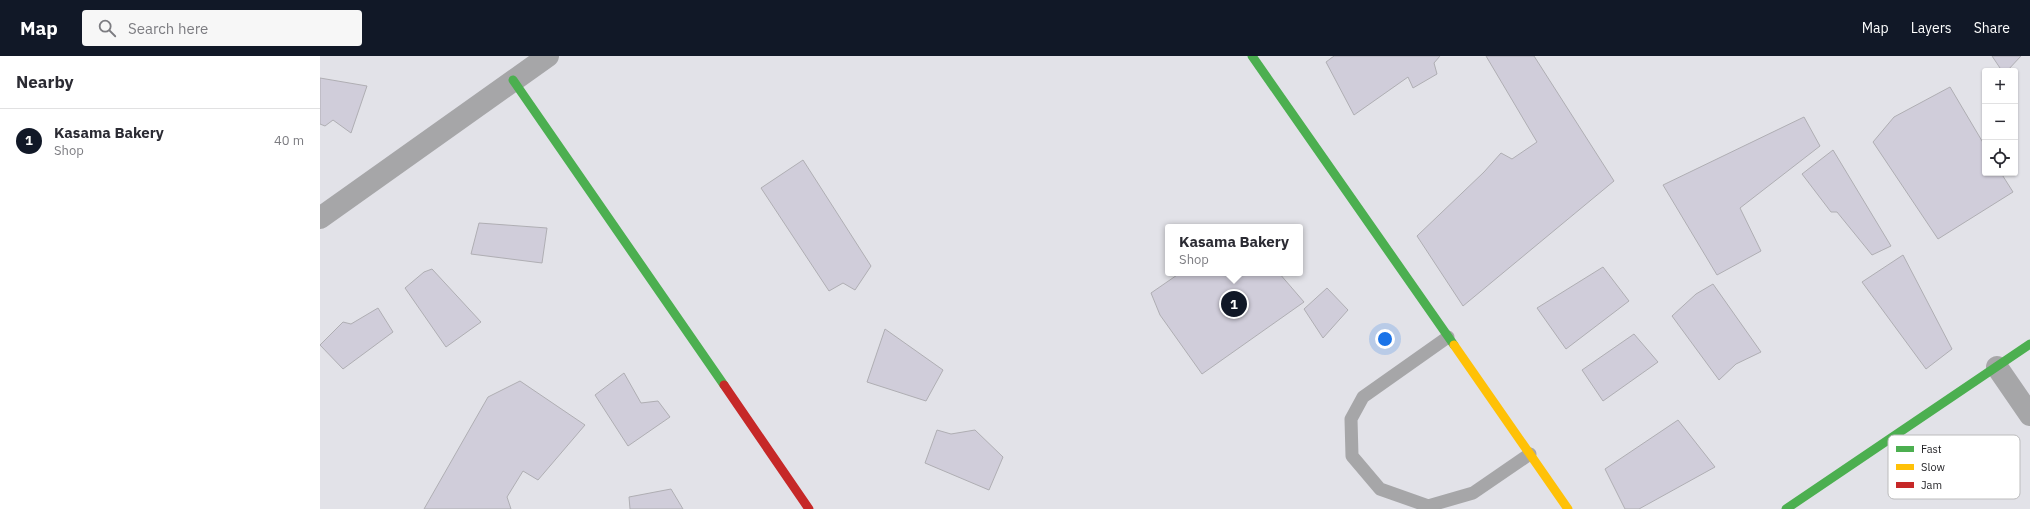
<!DOCTYPE html>
<html lang="en">
<head>
<meta charset="utf-8">
<style>
  body { margin:0; font-family:"IBM Plex Sans",sans-serif; background:#f7f7f7; color:#2b2b33 }
  .controls { position:absolute; right:12px; top:12px; display:grid; overflow:hidden; border-radius:4px; box-shadow:0 1px 3px #0004 }
  .controls button { width:36px; height:36px; display:grid; place-items:center; padding:0; border:0; border-bottom:1px solid #e1e1e2; background:#fff; color:#2b2b33; font:20px sans-serif }
  .you { position:absolute; left:1065px; top:283px; width:14px; height:14px; margin:-10px; border:3px solid #fff; border-radius:50%; background:#1a73e8; box-shadow:0 0 0 6px #1a73e833 }
  .badge { display:grid; place-items:center; width:26px; height:26px; border-radius:50%; background:#111827; color:#fff; font-size:13px; font-weight:700 }
  .pin { position:absolute; translate:-50% -50%; border:2px solid #fff; box-shadow:0 1px 4px #0006 }
  .popup { position:absolute; left:845px; top:168px; width:138px; height:52px; box-sizing:border-box; display:grid; place-content:center; border-radius:4px; background:#fff; filter:drop-shadow(0 1px 3px #0005); font-size:13px; white-space:nowrap; color:#7c7c81 }
  .popup b { font-size:15px; color:#2b2b33 }
  .popup::after { content:''; position:absolute; left:50%; top:100%; margin-left:-8px; border:8px solid transparent; border-top-color:#fff }
  .list { margin:0; padding:0; list-style:none }
  h2 { display:flex; justify-content:space-between; align-items:center; height:52px; margin:0; padding:0 16px; font-size:17px }
  h2 small { font-size:13px; font-weight:400; color:#7c7c81 }
  .list li { display:grid; grid-template-columns:26px 1fr auto; gap:12px; align-items:center; box-sizing:border-box; height:64px; padding:0 16px; border-top:1px solid #e1e1e2 }
  .list b { display:block; font-size:15px; white-space:nowrap }
  .list p { margin:0; font-size:13px; white-space:nowrap; color:#7c7c81 }
  .list em { font-size:13px; font-style:normal; color:#7c7c81 }
  .icon { flex:none; width:22px; height:22px; fill:none; stroke:currentColor; stroke-width:2; stroke-linecap:round; stroke-linejoin:round }
  .map { position:relative; flex:none; width:1710px; height:453px; overflow:hidden }
  header { display:flex; align-items:center; gap:24px; box-sizing:border-box; height:56px; padding:0 20px; background:#111827; color:#fff }
  header strong { font-size:19px }
  nav { display:flex; gap:22px; margin-inline-start:auto; font-size:14px }
  .search { width:280px; height:36px; background:#f7f7f7; display:flex; align-items:center; gap:10px; box-sizing:border-box; padding:0 14px; border-radius:4px; color:#7c7c81; font-size:15px }
  main { display:flex }
  aside { flex:1; background:#fff }
  .map>svg:first-child { display:block }
  .building { fill:#d0cdda; stroke:#afaeb3 }
  .lines { fill:none; stroke-linecap:round; stroke-linejoin:round }
  .lane { stroke:#a6a6a8; stroke-width:13 }
  .street { stroke:#a6a6a8; stroke-width:22 }
  .fast { stroke:#4caf50; stroke-width:9 }
  .slow { stroke:#ffc107; stroke-width:9 }
  .jam { stroke:#c62828; stroke-width:9 }
  .key { fill:#fff; stroke:#bcbcbd; stroke-width:1 }
  .key-label { font-size:11px; fill:#1e1e22 }
</style>
</head>
<body>
<header>
<strong>Map</strong>
<div class="search"><svg class="icon" aria-label="search" viewBox="0 0 24 24"><circle cx="10" cy="10" r="6"/><path d="M15 15l6 6"/></svg>Search here</div>
<nav><a>Map</a><a>Layers</a><a>Share</a></nav>
</header>
<main>
<aside>
<h2>Nearby<small></small></h2>
<ul class="list">
<li><span class="badge">1</span><div><b>Kasama Bakery</b><p>Shop</p></div><em>40 m</em></li>
</ul>
</aside>
<div class="map">
<svg width="1710" height="453" viewBox="0 0 1710 453">
  <rect width="100%" height="100%" fill="#e2e2e8"/>
  <path class="building" d="M 1014,0 L 1120,0 L 1114,7 L 1117,18 L 1093,32 L 1088,21 L 1034,59 L 1006,6 Z
    M 1166,0 L 1214,0 L 1294,125 L 1143,250 L 1097,180 L 1164,116 L 1181,97 L 1192,103 L 1217,86 Z
    M 1672,0 L 1701,0 L 1687,15 L 1682,15 Z
    M 0,22 L 47,30 L 31,77 L 13,64 L 5,70 L 0,68 Z
    M 1630,31 L 1665,90 L 1665,117 L 1681,117 L 1693,136 L 1618,183 L 1553,86 L 1574,61 Z
    M 1484,61 L 1500,90 L 1420,152 L 1441,195 L 1397,219 L 1343,129 Z
    M 1513,94 L 1571,190 L 1552,199 L 1517,156 L 1511,156 L 1482,118 Z
    M 483,104 L 551,210 L 535,234 L 523,227 L 509,235 L 441,132 Z
    M 159,167 L 227,172 L 222,207 L 151,198 Z
    M 1583,199 L 1632,293 L 1606,313 L 1542,226 Z
    M 1283,211 L 1309,245 L 1246,293 L 1217,252 Z
    M 112,213 L 161,266 L 126,291 L 85,232 L 104,216 Z
    M 860,217 L 959,217 L 984,246 L 882,318 L 840,259 L 831,237 Z
    M 1393,228 L 1441,296 L 1416,308 L 1399,324 L 1352,260 L 1376,238 Z
    M 1007,232 L 1028,254 L 1003,282 L 984,253 Z
    M 58,252 L 73,276 L 23,313 L 0,289 L 23,266 L 31,268 Z
    M 565,273 L 623,314 L 606,345 L 547,326 Z
    M 1314,278 L 1338,306 L 1283,345 L 1262,314 Z
    M 304,317 L 321,347 L 338,345 L 350,361 L 308,390 L 275,339 Z
    M 200,325 L 265,369 L 218,424 L 203,415 L 187,441 L 191,453 L 104,453 L 168,341 Z
    M 1358,364 L 1395,411 L 1319,453 L 1305,453 L 1285,413 Z
    M 617,374 L 631,378 L 655,374 L 683,401 L 669,434 L 605,407 Z
    M 351,433 L 363,453 L 310,453 L 309,441 Z"/>
  <g class="lines">
    <path class="lane" d="M 1128,281 L 1043,341 L 1031,363 L 1032,400 L 1060,433 L 1108,450 L 1153,437 L 1210,398"/>
    <path class="street" d="M 0,162 L 228,0
      M 1677,311 L 1710,359"/>
    <path class="fast" d="M 932,0 L 1134,289
      M 193,24 L 404,329
      M 1466,453 L 1710,288"/>
    <path class="slow" d="M 1134,289 L 1248,453"/>
    <path class="jam" d="M 404,329 L 489,453"/>
  </g>
  <rect x="1568" y="379" width="132" height="64" rx="6" class="key"/>
  <rect x="1576" y="390" width="18" height="6" fill="#4caf50"/>
  <rect x="1576" y="408" width="18" height="6" fill="#ffc107"/>
  <rect x="1576" y="426" width="18" height="6" fill="#c62828"/>
  <g class="key-label">
    <text x="1601" y="397">Fast</text>
    <text x="1601" y="415">Slow</text>
    <text x="1601" y="433">Jam</text>
  </g>
</svg>
<div class="controls">
<button>+</button>
<button>−</button>
<button><svg class="icon" aria-label="locate" viewBox="0 0 24 24"><circle cx="12" cy="12" r="6"/><path d="M12 2v4M12 18v4M2 12h4M18 12h4"/></svg></button>
</div>
<div class="you"></div>
<div class="pin badge" style="left:914px;top:248px">1</div>
<div class="popup"><b>Kasama Bakery</b>Shop</div>
</div>
</main>
</body>
</html>
